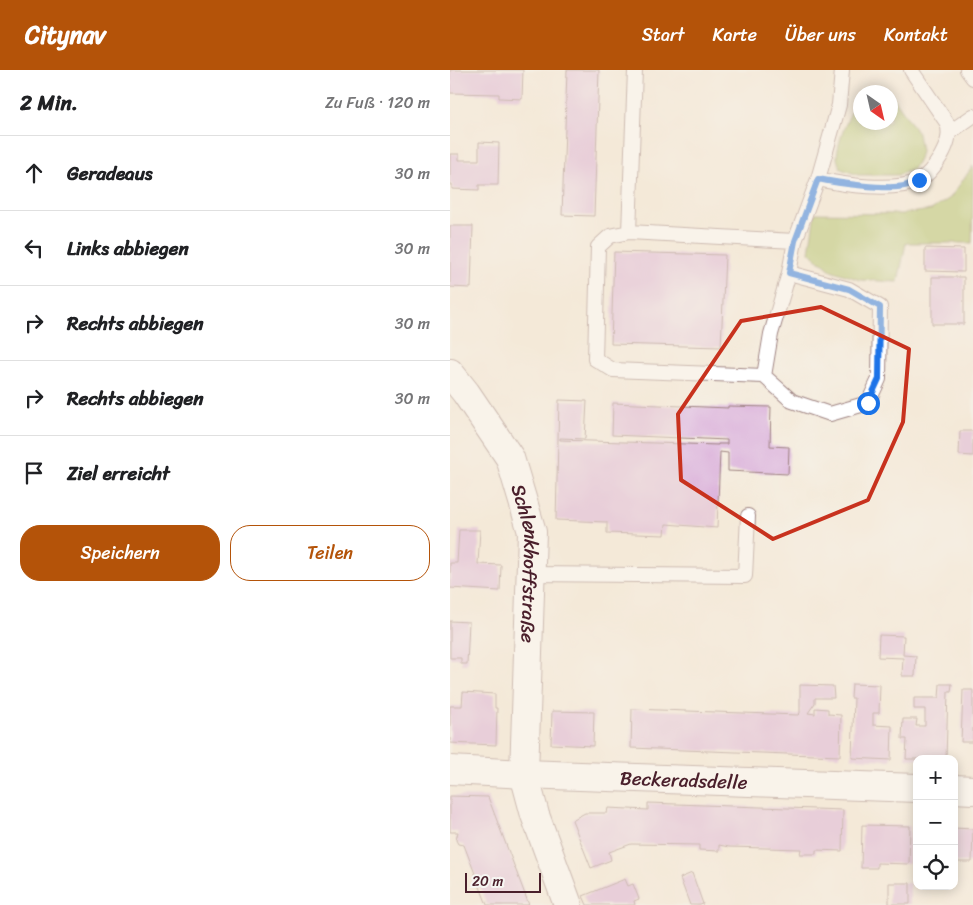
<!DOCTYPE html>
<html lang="de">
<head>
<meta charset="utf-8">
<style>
  body { margin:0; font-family:Sriracha,sans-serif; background:#f2f2f2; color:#202124 }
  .controls { position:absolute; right:15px; bottom:15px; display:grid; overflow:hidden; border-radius:10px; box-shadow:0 2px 12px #0003 }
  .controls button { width:45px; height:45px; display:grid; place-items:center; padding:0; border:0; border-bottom:1px solid #e0e0e0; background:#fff; color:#202124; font:25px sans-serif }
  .compass { position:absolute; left:403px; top:15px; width:45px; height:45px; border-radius:50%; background:#fff; box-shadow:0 2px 12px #0003; rotate:146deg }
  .scale { position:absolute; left:15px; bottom:12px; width:76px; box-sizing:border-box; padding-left:5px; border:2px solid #4a1f2b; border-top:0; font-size:14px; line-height:18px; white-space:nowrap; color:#4a1f2b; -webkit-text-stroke:4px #f6f6f2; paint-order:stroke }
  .stop { position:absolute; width:15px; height:15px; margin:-11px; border:4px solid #1a73e8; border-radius:50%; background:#fff }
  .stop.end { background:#1a73e8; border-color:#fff; box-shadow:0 1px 5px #0008 }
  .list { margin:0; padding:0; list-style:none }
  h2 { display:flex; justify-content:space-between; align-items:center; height:65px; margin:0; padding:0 20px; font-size:21px }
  h2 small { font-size:16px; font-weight:400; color:#757577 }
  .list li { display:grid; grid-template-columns:32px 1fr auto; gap:15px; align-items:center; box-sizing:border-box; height:75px; padding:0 20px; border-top:1px solid #e0e0e0 }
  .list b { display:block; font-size:19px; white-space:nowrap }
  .list em { font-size:16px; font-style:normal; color:#757577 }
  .actions { display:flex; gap:10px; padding:15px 20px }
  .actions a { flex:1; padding:11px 0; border:1px solid #b45309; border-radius:20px; text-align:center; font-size:18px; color:#b45309 }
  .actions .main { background:#b45309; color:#fff }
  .icon { flex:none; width:28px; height:28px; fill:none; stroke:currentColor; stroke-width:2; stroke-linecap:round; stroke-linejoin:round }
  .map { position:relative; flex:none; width:523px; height:835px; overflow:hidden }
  header { display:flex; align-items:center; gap:30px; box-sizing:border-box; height:70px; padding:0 25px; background:#b45309; color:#fff }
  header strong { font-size:24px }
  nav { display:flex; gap:28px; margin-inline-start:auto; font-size:18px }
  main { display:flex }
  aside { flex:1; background:#fff }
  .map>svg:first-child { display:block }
  .green { fill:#afc266; stroke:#7c7048 }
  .building { fill:#daaed9 }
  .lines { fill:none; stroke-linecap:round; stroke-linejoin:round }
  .service-casing { stroke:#9f8482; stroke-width:16 }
  .minor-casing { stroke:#9f8482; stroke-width:30 }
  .service { stroke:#fff; stroke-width:14 }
  .minor { stroke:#fff; stroke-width:28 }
  .route { stroke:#1a73e8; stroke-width:6 }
  .marked { fill:none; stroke:#c8321e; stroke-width:4; stroke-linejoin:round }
  .labels { text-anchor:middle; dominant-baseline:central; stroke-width:4; stroke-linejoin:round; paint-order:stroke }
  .street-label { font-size:19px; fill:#4a1f2b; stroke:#f6f6f2 }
</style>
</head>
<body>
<header>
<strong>Citynav</strong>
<nav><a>Start</a><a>Karte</a><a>Über uns</a><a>Kontakt</a></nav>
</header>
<main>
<aside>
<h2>2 Min.<small>Zu Fuß · 120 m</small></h2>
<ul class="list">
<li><svg class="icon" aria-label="ahead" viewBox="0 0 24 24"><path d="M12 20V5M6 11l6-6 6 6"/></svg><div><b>Geradeaus</b></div><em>30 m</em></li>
<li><svg class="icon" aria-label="left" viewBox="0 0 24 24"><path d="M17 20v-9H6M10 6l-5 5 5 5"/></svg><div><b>Links abbiegen</b></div><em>30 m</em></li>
<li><svg class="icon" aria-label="right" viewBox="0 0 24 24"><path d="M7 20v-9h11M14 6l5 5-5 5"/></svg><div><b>Rechts abbiegen</b></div><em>30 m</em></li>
<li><svg class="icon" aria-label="right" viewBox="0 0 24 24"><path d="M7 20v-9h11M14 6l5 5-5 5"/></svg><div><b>Rechts abbiegen</b></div><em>30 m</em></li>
<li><svg class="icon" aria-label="arrive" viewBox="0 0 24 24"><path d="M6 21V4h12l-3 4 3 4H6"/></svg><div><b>Ziel erreicht</b></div></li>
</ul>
<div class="actions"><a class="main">Speichern</a><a>Teilen</a></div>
</aside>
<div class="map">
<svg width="523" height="835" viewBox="0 0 523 835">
  <rect width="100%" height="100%" fill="#f6f6f2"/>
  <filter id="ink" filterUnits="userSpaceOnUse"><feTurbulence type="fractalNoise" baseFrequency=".02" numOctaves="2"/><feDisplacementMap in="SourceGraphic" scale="10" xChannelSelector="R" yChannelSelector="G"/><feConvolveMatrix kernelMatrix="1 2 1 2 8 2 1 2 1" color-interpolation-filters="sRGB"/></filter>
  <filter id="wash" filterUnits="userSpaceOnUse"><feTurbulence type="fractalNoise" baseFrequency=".0096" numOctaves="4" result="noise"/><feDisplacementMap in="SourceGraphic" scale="20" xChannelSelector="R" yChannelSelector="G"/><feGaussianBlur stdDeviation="1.12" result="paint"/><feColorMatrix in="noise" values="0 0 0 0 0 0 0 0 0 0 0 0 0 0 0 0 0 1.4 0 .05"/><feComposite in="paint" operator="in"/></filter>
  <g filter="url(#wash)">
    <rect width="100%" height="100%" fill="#f4e9d8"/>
    <path class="green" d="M 441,24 L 468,63 L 471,81 L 469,89 L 463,99 L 448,105 L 408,105 L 391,99 C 390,96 387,91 387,88 C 387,72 401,38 410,27 L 410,52 L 440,52 Z
      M 523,96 L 522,173 L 456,173 L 448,212 L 410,210 L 381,200 L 359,182 L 365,143 L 452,144 L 481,140 L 500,128 Z"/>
    <g id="blocks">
      <path class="building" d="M 0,0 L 73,0 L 72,29 L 49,28 L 49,24 L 0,23 Z
        M 117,0 L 149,0 L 144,146 L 112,145 Z
        M 29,72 L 49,73 L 48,115 L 29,115 L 29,120 L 2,119 L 2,114 L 0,114 L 0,84 L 9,84 L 9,90 L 29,90 Z
        M 0,156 L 23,156 L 21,218 L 0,217 Z
        M 475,178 L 514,179 L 514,202 L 475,201 Z
        M 164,182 L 275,185 L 271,277 L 161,274 Z
        M 482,207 L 514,207 L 514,254 L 482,254 Z
        M 109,330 L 137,331 L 135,369 L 110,368 L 110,370 L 268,375 L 268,374 L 277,374 L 277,370 L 162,365 L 163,333 L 278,338 L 278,336 L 321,337 L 320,376 L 339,377 L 338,404 L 278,401 L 278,383 L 270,382 L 267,458 L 216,454 L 215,465 L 157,463 L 157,452 L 106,450 Z
        M 510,361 L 523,361 L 523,386 L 509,385 Z
        M 9,460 L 30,460 L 28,494 L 51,495 L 50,521 L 0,518 L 0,493 L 7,493 Z
        M 0,551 L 19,552 L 17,594 L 11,594 L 11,588 L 0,588 Z
        M 429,565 L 454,566 L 453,585 L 466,586 L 465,606 L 452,606 L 453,588 L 428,587 Z
        M 402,614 L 430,615 L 429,643 L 423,643 L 423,655 L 442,656 L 441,690 L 402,688 L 404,628 L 401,628 Z
        M 490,614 L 502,614 L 501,622 L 498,622 L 496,689 L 456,689 L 457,669 L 452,669 L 453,649 L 467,649 L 466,656 L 475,656 L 475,639 L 464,639 L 464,628 L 489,628 Z
        M 350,615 L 383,616 L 384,628 L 365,628 L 365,633 L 358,643 L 365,644 L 365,638 L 378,639 L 378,644 L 391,645 L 390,686 L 181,678 L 182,639 L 348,645 L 350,643 Z
        M 513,620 L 523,620 L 523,672 L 511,672 Z
        M 13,622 L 45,624 L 45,638 L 47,638 L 46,675 L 0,673 L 0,636 L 12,636 Z
        M 102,641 L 144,642 L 143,676 L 101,674 Z
        M 0,726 L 38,727 L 79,835 L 37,835 L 14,775 L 8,774 L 6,770 L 8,762 L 0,762 Z
        M 198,733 L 393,740 L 392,781 L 366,780 L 366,784 L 350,784 L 351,779 L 279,777 L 269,775 L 269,781 L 249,780 L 249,775 L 181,774 L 159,782 L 161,790 L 141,798 L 122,750 L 135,743 L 157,743 L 158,738 L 198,740 Z
        M 412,755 L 460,756 L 459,794 L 427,793 L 427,798 L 411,798 Z
        M 504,758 L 523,759 L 522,792 L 504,792 Z
        M 242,803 L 253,834 L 250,835 L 240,835 L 230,808 Z
        M 175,809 L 178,816 L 183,814 L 189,829 L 184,831 L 185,835 L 137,835 L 133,826 Z
        M 439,813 L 460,813 L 460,834 L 439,834 Z"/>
    </g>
  </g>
  <g filter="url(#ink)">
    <use href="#blocks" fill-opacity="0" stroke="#9f8482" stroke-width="1"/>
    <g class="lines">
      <defs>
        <path id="service" d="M 185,0 L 179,162 L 160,166 L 148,177 L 145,289 L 163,300 L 314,306 L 321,264 L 339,203 L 345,171 L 368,109 L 389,35 L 392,0
          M 517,0 L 523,8
          M 500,62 L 523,46
          M 368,109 C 393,115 444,122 468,111 C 478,106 485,96 491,86 C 497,75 501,65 497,53 L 461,0
          M 179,162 L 345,171
          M 314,306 L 342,331 L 380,344 L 418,333 L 429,309 L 430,237 L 399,219 L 339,203
          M 80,504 L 295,506 L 298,446"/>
        <g id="minor">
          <path id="s1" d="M 0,303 L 16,323 L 60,388 L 82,462 L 74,704 L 85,745 L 118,835"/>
          <path id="s2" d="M 0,700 L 74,704 L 467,718"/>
          <path d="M 504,719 L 523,720"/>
        </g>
      </defs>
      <use href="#service" class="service-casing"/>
      <use href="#minor" class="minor-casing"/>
      <use href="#service" class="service"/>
      <use href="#minor" class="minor"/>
    </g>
  </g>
  <g class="lines" filter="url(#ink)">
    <path class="route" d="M 418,333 L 429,309 L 430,237 L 399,219 L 339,203 L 345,171 L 368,109 C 387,113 436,120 454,116 C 459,115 464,112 469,110"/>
  </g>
  <path d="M0 0H523V835H0ZM 371,237 L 459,279 L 453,352 L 418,430 L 323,469 L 231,410 L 228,344 L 291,251 Z" fill="#f4e9d8" fill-opacity=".55" fill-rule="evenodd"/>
  <path class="marked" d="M 371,237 L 459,279 L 453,352 L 418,430 L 323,469 L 231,410 L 228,344 L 291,251 Z"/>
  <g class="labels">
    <g class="street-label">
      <text stroke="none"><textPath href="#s1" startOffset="212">Schlenkhoffstraße</textPath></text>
      <text stroke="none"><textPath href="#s2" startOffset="234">Beckeradsdelle</textPath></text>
    </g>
  </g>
</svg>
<div class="controls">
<button>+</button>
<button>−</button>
<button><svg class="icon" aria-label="locate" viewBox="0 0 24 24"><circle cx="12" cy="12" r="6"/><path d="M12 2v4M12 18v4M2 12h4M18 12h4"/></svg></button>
</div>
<svg class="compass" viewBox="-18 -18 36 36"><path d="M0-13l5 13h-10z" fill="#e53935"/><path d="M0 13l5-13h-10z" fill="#757577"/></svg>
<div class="scale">20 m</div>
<div class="stop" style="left:418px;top:333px"></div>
<div class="stop end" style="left:469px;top:110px"></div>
</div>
</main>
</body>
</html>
